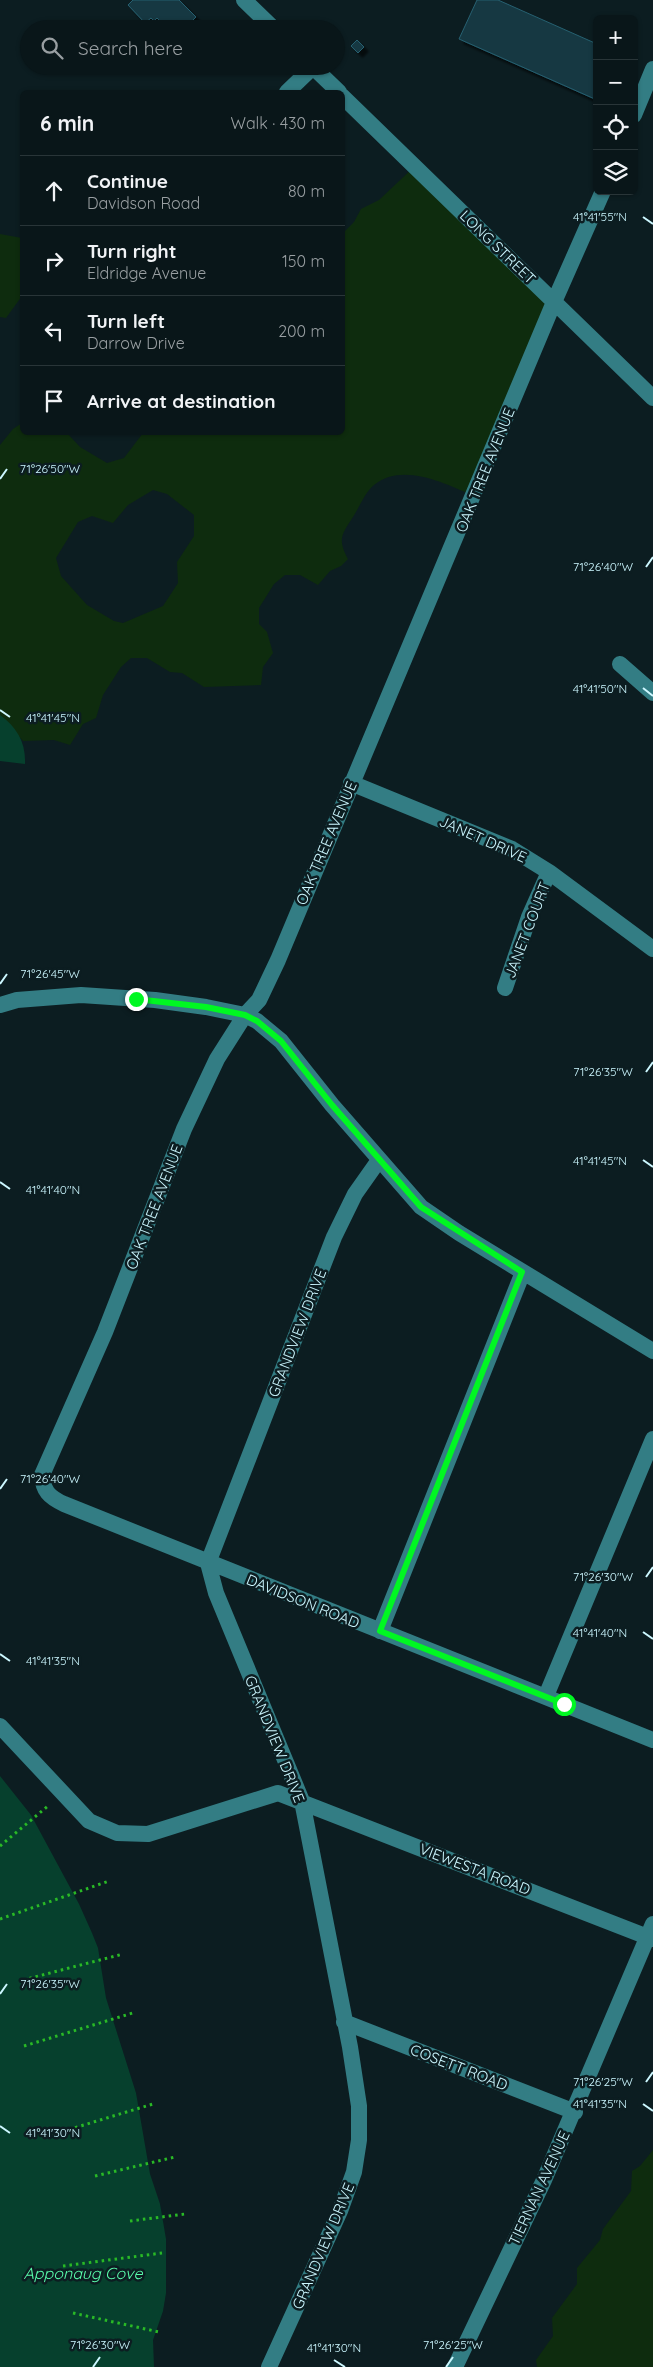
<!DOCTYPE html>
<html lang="en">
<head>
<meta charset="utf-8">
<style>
  body { margin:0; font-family:Quicksand,sans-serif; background:#121f22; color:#f1f3f6 }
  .controls { position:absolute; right:15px; top:15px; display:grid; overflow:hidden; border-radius:8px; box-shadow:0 1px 4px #0004 }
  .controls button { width:45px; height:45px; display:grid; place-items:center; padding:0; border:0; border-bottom:1px solid #293538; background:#091619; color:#f1f3f6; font:25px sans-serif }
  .stop { position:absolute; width:15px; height:15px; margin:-11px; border:4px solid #00f722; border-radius:50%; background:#fff }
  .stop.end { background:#00f722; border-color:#fff; box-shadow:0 1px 5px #0008 }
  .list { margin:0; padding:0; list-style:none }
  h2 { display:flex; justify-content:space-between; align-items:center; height:65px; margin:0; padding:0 20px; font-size:21px }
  h2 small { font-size:16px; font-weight:400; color:#999fa2 }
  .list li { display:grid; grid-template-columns:32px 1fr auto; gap:15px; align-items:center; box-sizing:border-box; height:70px; padding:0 20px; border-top:1px solid #293538 }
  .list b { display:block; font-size:19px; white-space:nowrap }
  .list p { margin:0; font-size:16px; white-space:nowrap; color:#999fa2 }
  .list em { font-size:16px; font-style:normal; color:#999fa2 }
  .icon { flex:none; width:28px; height:28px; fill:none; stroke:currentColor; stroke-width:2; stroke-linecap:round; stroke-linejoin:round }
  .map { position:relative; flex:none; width:653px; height:2367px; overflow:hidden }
  .search { position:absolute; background:#091619; box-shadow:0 1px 4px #0004; left:20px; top:20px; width:325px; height:55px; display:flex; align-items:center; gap:12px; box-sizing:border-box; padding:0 18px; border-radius:28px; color:#999fa2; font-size:19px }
  .panel { position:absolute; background:#091619; box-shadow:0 1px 4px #0004; left:20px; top:90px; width:325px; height:345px; border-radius:8px }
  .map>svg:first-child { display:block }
  .green { fill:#0e2c0e; fill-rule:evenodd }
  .water { fill:#06402d }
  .building { fill:#163943; stroke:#276071; filter:url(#shadow) }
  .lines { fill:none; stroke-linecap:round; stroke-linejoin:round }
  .path { stroke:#29b926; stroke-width:3; stroke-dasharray:2.5 4; stroke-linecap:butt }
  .minor { stroke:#337d84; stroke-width:16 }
  .route { stroke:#00f722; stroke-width:6 }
  .ticks { fill:none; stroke:#ccf7ff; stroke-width:2 }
  .labels { text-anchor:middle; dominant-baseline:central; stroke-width:5; stroke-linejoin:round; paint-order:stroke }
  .street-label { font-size:15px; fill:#ccf7ff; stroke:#0c1d21 }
  .water-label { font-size:16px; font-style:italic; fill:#5affad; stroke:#0c1d21 }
  .ticks-label { font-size:12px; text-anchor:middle; fill:#ccf7ff; stroke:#0c1d21; stroke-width:5; stroke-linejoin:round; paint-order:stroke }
</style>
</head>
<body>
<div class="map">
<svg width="653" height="2367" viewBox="0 0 653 2367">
  <defs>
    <filter id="shadow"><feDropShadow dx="4.5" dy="4.5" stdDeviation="1" flood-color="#0009"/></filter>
  </defs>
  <rect width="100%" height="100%" fill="#0c1d21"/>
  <path class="green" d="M 415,166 L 555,299 L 472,495 C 444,483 402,462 374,485 C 365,492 359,508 353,517 C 342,534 337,539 348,559 L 341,566 L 330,571 L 318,585 L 300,575 L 285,575 L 274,584 L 259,608 L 259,624 L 267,632 L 273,653 L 263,667 L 261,685 L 204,687 L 182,673 L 170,672 L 147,658 L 131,658 L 121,667 L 103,695 L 96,718 L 83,724 L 70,745 L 54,740 L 23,741 L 0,715 L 0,445 L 13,429 L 22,423 L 22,432 L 67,433 L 80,447 L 107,463 L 124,458 L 143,433 L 342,432 L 343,233 L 354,222 L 361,209 L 379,200 ZM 153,490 L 167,494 L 194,515 L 194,536 L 177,562 L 178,583 L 163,606 L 123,623 L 114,621 L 87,605 L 61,576 L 56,558 L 78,522 L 92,516 L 113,523 L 128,505 Z
    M 0,234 L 22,238 L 22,296 L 6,318 L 0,317 Z
    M 653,2150 L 653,2367 L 537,2367 L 536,2360 L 553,2336 L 552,2318 L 577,2284 L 577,2268 L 600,2240 L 603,2229 L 631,2191 L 632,2171 L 640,2166 Z"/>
  <path class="water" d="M 0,715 C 17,727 26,743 25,764 L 0,761 Z
    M 0,1776 L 31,1815 L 79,1904 L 92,1933 L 98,1948 L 106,1998 L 136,2093 L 150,2174 L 160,2204 L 166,2239 L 166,2293 L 163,2311 L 153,2340 L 154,2367 L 0,2367 Z"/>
  <path class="building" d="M 133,0 L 179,0 L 196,17 L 184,29 L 168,29 L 157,18 L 154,21 L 151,18 L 145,23 L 128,5 Z
    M 477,0 L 498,0 L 597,44 L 597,100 L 459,39 Z
    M 357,40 L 364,47 L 358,53 L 351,46 Z"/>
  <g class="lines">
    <path class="path" d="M 0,1846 L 48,1806
      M 0,1919 L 109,1881
      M 23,1980 L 123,1954
      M 24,2046 L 136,2012
      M 44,2137 L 153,2104
      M 95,2176 L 175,2157
      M 130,2221 L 185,2214
      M 63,2266 L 162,2253
      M 73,2313 L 159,2332"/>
    <path class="minor" d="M 244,0 L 274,29
      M 312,66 L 339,92
      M 287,92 L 313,67
      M 342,96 L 653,398
      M 634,115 L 653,69
      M 603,191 L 554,302 L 278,960 L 259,1000 L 245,1015 L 217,1059 L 184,1129 L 105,1332 L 42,1475 C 43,1491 49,1497 64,1504 L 653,1740
      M 620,664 L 653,693
      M 351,783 L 512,849 L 549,872 L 653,949
      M 505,988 L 529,917 L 549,872
      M 0,1005 L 17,1000 L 81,995 L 155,1000 L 206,1007 L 245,1015 L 257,1021 L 281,1041 L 332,1105 L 421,1207 L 459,1233 L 653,1351
      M 380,1631 L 523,1272
      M 546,1696 L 653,1439
      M 0,1726 L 89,1821 L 117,1833 L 148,1834 L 278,1793 L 653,1939
      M 344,2022 L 575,2112
      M 269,2367 L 340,2211 L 354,2172 L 359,2140 L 359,2106 L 350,2047 L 302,1801 L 216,1593 L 208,1563 L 334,1237 L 355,1194 L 379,1160
      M 455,2367 L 544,2180 L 653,1924"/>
  </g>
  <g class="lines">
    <path class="route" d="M 136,999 L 206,1007 L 245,1015 L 257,1021 L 281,1041 L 332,1105 L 421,1207 L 522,1272 L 380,1631 L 564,1704"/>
  </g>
  <path class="ticks" d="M 643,217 L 653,224M 0,479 L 7,469M 646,567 L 653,557M 643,688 L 653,696M 0,710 L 10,717M 0,984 L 7,974M 646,1072 L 653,1062M 643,1160 L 653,1167M 0,1182 L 10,1189M 0,1489 L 7,1479M 646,1577 L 653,1567M 643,1632 L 653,1639M 0,1654 L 10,1661M 0,1994 L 7,1984M 646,2082 L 653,2072M 643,2104 L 653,2111M 0,2126 L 10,2133M 334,2360 L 345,2367M 93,2367 L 100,2357M 446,2367 L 453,2357"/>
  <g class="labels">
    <g class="street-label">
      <text transform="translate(498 247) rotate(44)">LONG STREET</text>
      <text transform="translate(485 470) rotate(-68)">OAK TREE AVENUE</text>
      <text transform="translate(483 839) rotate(24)">JANET DRIVE</text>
      <text transform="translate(326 843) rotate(-67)">OAK TREE AVENUE</text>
      <text transform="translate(527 930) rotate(-69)">JANET COURT</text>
      <text transform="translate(154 1207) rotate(-69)">OAK TREE AVENUE</text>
      <text transform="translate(297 1333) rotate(-69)">GRANDVIEW DRIVE</text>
      <text transform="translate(303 1601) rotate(22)">DAVIDSON ROAD</text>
      <text transform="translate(275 1739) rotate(68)">GRANDVIEW DRIVE</text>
      <text transform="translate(475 1869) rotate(21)">VIEWESTA ROAD</text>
      <text transform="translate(459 2067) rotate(21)">COSETT ROAD</text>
      <text transform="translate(539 2188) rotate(-65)">TIERNAN AVENUE</text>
      <text transform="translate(323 2246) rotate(-67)">GRANDVIEW DRIVE</text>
    </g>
    <g class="water-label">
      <text x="83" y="2273">Apponaug Cove</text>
    </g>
  </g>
  <g class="ticks-label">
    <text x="600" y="221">41°41'55"N</text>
    <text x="50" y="473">71°26'50"W</text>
    <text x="603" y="571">71°26'40"W</text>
    <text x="600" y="693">41°41'50"N</text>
    <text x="53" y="722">41°41'45"N</text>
    <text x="50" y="978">71°26'45"W</text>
    <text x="603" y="1076">71°26'35"W</text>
    <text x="600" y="1165">41°41'45"N</text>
    <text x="53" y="1194">41°41'40"N</text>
    <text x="50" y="1483">71°26'40"W</text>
    <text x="603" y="1581">71°26'30"W</text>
    <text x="600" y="1637">41°41'40"N</text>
    <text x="53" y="1665">41°41'35"N</text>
    <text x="50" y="1988">71°26'35"W</text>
    <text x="603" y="2086">71°26'25"W</text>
    <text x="600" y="2108">41°41'35"N</text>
    <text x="53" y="2137">41°41'30"N</text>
    <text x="100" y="2349">71°26'30"W</text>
    <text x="453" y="2349">71°26'25"W</text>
    <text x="334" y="2352">41°41'30"N</text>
  </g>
</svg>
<div class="controls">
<button>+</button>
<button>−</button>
<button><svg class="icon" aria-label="locate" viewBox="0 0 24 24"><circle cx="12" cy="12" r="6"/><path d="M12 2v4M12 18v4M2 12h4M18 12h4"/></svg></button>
<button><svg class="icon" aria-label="layers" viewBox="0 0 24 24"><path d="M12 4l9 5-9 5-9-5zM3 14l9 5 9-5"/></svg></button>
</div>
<div class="stop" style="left:564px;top:1704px"></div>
<div class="stop end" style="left:136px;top:999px"></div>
<div class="search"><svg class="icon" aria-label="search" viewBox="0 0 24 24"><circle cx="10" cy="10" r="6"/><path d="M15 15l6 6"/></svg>Search here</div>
<section class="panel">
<h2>6 min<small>Walk · 430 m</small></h2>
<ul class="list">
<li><svg class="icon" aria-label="ahead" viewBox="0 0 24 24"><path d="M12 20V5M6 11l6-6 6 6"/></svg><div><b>Continue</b><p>Davidson Road</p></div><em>80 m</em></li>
<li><svg class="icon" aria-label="right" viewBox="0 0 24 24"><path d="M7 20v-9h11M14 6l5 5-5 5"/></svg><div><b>Turn right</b><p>Eldridge Avenue</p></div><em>150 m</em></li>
<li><svg class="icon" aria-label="left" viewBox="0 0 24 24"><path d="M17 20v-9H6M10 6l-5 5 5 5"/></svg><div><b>Turn left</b><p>Darrow Drive</p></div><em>200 m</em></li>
<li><svg class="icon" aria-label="arrive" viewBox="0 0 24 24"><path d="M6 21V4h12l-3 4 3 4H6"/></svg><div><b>Arrive at destination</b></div></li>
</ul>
</section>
</div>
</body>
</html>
